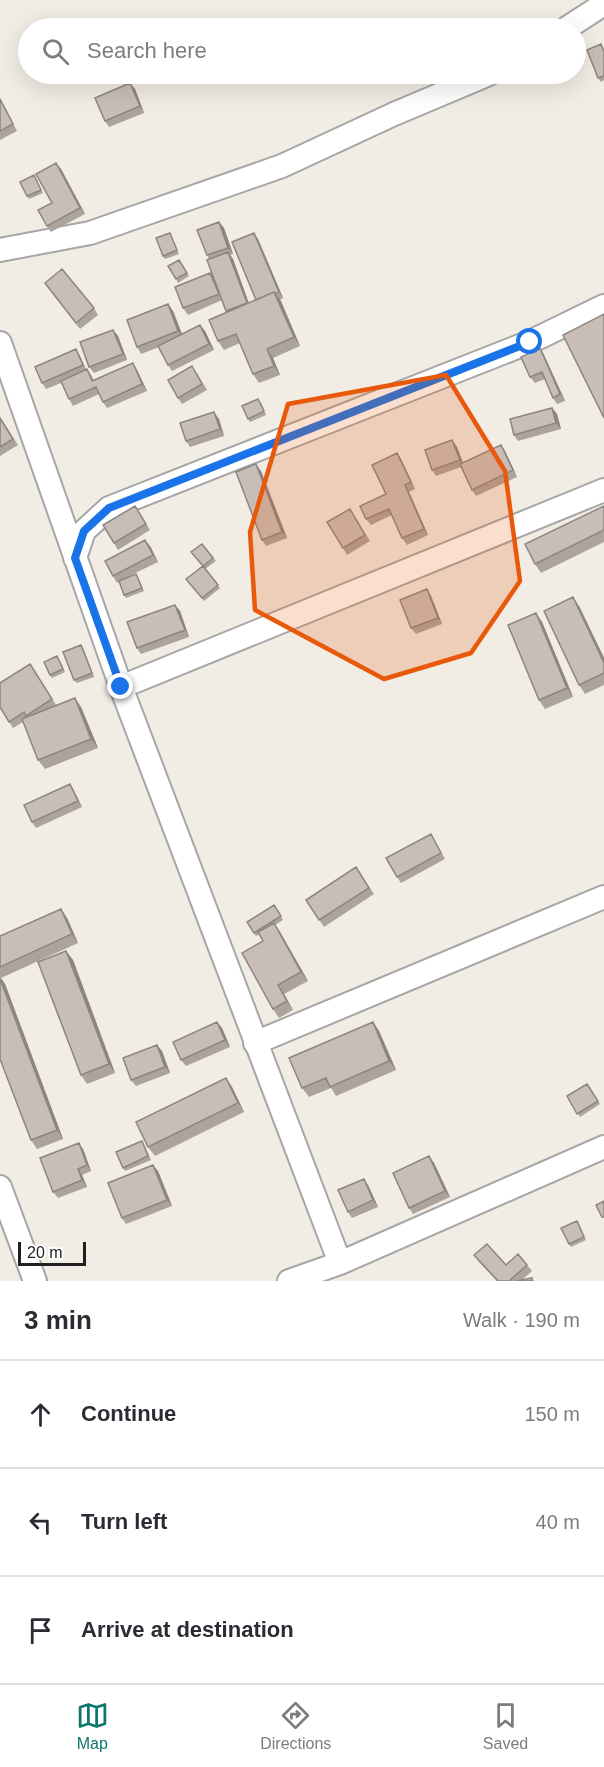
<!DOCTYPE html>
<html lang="en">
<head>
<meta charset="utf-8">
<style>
  body { margin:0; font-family:Arial,sans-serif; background:#f2f2f3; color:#2b2b33 }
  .scale { position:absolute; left:18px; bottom:15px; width:68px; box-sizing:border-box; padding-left:6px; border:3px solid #1f1f1f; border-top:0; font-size:16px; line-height:21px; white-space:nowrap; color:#1f1f1f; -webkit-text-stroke:4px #fff; paint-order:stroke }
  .stop { position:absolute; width:18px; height:18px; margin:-14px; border:4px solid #1a73e8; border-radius:50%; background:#fff }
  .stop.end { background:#1a73e8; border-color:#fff; box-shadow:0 2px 6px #0008 }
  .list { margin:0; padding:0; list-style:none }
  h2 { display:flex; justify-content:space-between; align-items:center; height:78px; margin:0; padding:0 24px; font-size:26px }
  h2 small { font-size:20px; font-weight:400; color:#7c7c81 }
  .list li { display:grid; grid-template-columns:39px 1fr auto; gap:18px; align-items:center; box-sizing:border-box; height:108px; padding:0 24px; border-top:2px solid #e1e1e2 }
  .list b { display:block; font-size:22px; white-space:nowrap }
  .list em { font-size:20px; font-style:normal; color:#7c7c81 }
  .icon { flex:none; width:33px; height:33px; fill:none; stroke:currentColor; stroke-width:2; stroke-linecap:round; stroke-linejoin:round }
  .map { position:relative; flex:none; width:604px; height:1281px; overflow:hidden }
  .search { position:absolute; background:#fff; box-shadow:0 6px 24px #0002; left:18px; right:18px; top:18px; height:66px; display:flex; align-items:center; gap:15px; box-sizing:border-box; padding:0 21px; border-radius:33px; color:#7c7c81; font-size:22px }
  .sheet { height:402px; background:#fff }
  nav { display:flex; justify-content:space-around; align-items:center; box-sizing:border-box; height:84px; border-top:2px solid #e1e1e2; background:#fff; font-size:16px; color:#7c7c81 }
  nav a { display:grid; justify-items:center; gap:3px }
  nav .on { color:#0f766e }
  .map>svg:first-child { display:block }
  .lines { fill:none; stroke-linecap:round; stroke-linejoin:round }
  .minor-casing { stroke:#a6a6a6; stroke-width:26 }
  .minor { stroke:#fff; stroke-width:22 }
  .wall { fill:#ada39d }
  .shaded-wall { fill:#8d8580 }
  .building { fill:#c9beb7; stroke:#8d8580; stroke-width:1.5 }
  .route { stroke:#1a73e8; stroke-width:8 }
  .marked { fill:#e8590c; fill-opacity:0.2; stroke:#e8590c; stroke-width:4.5; stroke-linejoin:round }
</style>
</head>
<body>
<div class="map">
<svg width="604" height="1281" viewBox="0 0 604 1281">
  <rect width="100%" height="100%" fill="#f1ece4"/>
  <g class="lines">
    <defs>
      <path id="minor" d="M 567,28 L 604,4
        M 0,250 L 90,233 L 282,166 L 394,114 L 489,74
        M 0,343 L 121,687 L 340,1263
        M 75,558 L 84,531 L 109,508 L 530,342 L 604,306
        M 121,687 L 604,490
        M 255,1043 L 604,897
        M 0,1187 L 35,1281
        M 289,1281 L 340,1263 L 604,1147"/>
    </defs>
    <use href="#minor" class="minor-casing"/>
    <use href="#minor" class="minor"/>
  </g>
  <path class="wall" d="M 603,48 L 604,50 L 604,80 L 601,82 L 598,78 Z
    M 135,89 L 144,113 L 109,127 L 105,121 Z
    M 0,98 L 17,131 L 0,140 Z
    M 56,163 L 61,169 L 85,214 L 51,232 L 47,226 L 52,203 Z
    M 34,175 L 43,193 L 29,199 L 27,196 Z
    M 219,222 L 224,228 L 233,254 L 230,255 L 233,259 L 249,303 L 256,300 L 258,239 L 283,298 L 280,300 L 300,346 L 273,358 L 280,375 L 259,383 L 253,374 L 240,343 L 224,350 L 218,341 L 227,312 L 222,300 L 188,315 L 183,308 L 214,279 L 209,259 L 207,255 Z
    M 170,233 L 179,254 L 165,259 L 163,256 Z
    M 179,260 L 189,276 L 178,283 L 176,279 Z
    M 45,283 L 94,308 L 98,315 L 80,329 Z
    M 168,304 L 173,311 L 182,334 L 200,325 L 205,331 L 214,350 L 172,371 L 168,365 L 159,347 L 141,354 L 137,347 Z
    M 113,330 L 118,336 L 127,360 L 94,373 L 89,367 Z
    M 540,348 L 544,355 L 565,401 L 557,404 L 553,398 L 545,379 L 535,383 L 530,377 Z
    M 76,349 L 80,356 L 86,370 L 87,369 L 92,376 L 94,381 L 133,363 L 137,370 L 147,391 L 107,408 L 103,402 L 99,394 L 73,406 L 69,399 L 61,383 L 46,389 L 42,383 Z
    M 197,373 L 207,390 L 182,404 L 178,398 Z
    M 261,402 L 266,415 L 250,422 L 248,419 Z
    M 552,408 L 557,414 L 561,429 L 518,441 L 514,435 Z
    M 0,417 L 18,445 L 0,456 Z
    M 219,419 L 224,436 L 190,447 L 186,441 Z
    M 452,440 L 457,447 L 463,463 L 501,445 L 505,451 L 517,477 L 476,496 L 472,490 L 461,467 L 436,476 L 432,470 Z
    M 397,453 L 401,459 L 415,489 L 409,492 L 428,535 L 407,545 L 402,538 L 392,515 L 371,525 L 366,519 L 386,494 Z
    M 261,471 L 287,538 L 266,546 L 262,540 Z
    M 135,506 L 150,530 L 118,550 L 114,543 Z
    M 604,506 L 604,542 L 541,573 L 535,564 Z
    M 354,515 L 370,541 L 347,555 L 343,548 Z
    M 202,544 L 216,561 L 205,569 L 220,588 L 204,601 L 186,579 L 202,566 Z
    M 150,546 L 158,562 L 127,577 L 136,574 L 138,577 L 144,591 L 126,598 L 124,595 L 119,582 L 117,583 L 113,576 Z
    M 431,596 L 442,624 L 416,634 L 411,628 Z
    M 175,605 L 180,611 L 189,637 L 141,654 L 137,648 Z
    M 579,606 L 604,658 L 604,685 L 585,694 L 579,685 Z
    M 536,613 L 542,622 L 573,697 L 545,709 L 539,700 Z
    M 83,648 L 94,677 L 77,683 L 74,680 Z
    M 59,659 L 65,672 L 52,678 L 50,675 Z
    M 34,670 L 56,705 L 81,707 L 98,748 L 45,769 L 38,760 L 23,722 L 13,728 L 0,707 Z
    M 70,784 L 74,791 L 82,807 L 36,828 L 32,822 Z
    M 431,834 L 445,859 L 401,883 L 397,877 Z
    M 356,867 L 374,894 L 324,927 L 306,900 Z
    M 274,905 L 283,920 L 275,925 L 280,932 L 308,981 L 284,994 L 293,1010 L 279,1018 L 273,1009 L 263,941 L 260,934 L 256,936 L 247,922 Z
    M 61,909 L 67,918 L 78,943 L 1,978 L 5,984 L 63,1139 L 37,1149 L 31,1140 L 0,1059 L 0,936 Z
    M 66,951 L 73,960 L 115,1073 L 87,1084 L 81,1075 Z
    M 217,1022 L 222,1028 L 230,1047 L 186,1066 L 181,1060 Z
    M 373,1022 L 379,1031 L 396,1070 L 336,1096 L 331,1088 L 309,1097 L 302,1088 Z
    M 162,1051 L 170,1073 L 136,1086 L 131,1080 Z
    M 226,1078 L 232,1087 L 244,1112 L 155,1156 L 148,1147 Z
    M 587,1084 L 600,1104 L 580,1117 L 567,1096 Z
    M 144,1144 L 151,1160 L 125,1171 L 123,1168 Z
    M 83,1149 L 91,1171 L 82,1175 L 87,1187 L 58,1198 L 53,1192 Z
    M 429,1156 L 434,1163 L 450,1197 L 413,1214 L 409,1208 Z
    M 158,1171 L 172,1206 L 126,1224 L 122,1218 Z
    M 368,1185 L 378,1207 L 352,1218 L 348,1212 Z
    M 579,1224 L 586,1240 L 571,1247 L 569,1244 Z
    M 474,1255 L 506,1265 L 527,1265 L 532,1271 L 522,1280 L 532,1278 L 534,1281 L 497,1281 L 479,1262 Z"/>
  <path class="shaded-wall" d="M 130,83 L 135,89 L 144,113 L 140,106 Z
    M 56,163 L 61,169 L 85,214 L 80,208 Z
    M 219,222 L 224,228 L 233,254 L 228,248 Z
    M 254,233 L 258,239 L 283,298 L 279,292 Z
    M 228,252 L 233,259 L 251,310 L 247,303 Z
    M 210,273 L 214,279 L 223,300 L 219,294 Z
    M 274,292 L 281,301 L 300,346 L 294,337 Z
    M 168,304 L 173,311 L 183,337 L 178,331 Z
    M 200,325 L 205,331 L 214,350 L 209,344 Z
    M 113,330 L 118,336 L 127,360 L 123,354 Z
    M 540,348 L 544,355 L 565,401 L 560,394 Z
    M 76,349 L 80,356 L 87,372 L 83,365 Z
    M 267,349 L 273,358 L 280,375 L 274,366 Z
    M 133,363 L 137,370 L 147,391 L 142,384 Z
    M 552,408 L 557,414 L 561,429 L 556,423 Z
    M 214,412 L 219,419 L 224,436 L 220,429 Z
    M 452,440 L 457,447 L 464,466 L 460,460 Z
    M 501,445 L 505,451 L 517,477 L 513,470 Z
    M 397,453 L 401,459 L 415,489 L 411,482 Z
    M 256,464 L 261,471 L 287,538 L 282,532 Z
    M 405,485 L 409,492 L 428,535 L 424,529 Z
    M 145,540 L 150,546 L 158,562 L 153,555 Z
    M 427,589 L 431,596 L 442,624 L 438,618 Z
    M 573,597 L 579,606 L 604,658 L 604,663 Z
    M 175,605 L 180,611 L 189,637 L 185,630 Z
    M 536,613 L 542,622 L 573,697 L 567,688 Z
    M 81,645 L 83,648 L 94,677 L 92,673 Z
    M 75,698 L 81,707 L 98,748 L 91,739 Z
    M 70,784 L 74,791 L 82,807 L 78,801 Z
    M 61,909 L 67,918 L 78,943 L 72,934 Z
    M 274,923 L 280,932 L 308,981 L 301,972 Z
    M 66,951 L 73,960 L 115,1073 L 109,1064 Z
    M 0,977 L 5,984 L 63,1139 L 57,1130 Z
    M 278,985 L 284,994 L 293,1010 L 287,1001 Z
    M 217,1022 L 222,1028 L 230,1047 L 225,1040 Z
    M 373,1022 L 379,1031 L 396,1070 L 389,1061 Z
    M 157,1045 L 162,1051 L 170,1073 L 165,1067 Z
    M 226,1078 L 232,1087 L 244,1112 L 238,1103 Z
    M 79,1143 L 83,1149 L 91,1171 L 87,1165 Z
    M 429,1156 L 434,1163 L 450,1197 L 445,1191 Z
    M 153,1165 L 158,1171 L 172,1206 L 167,1200 Z
    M 78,1169 L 82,1175 L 87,1187 L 82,1180 Z
    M 364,1179 L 368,1185 L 378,1207 L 373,1200 Z"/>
  <path class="building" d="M 601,44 L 604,52 L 604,76 L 598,78 L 587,50 Z
    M 130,83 L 140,106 L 105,121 L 95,98 Z
    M 0,99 L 13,124 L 0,131 Z
    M 56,163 L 80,208 L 47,226 L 38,210 L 52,203 L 36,174 Z
    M 34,175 L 41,190 L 27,196 L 20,182 Z
    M 219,222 L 228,248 L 207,255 L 197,230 Z
    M 170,233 L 177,250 L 163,256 L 156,238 Z
    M 254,233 L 279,292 L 275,294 L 274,292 L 256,300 L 232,242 Z
    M 228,252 L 247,303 L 226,311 L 207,260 Z
    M 179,260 L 187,273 L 176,279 L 168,266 Z
    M 62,269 L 94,308 L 76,323 L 45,283 Z
    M 210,273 L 219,294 L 183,308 L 175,287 Z
    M 274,292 L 294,337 L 267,349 L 274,366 L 253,374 L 236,334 L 218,341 L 209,320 Z
    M 168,304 L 178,331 L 137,347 L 127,320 Z
    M 604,314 L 604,418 L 563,335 Z
    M 200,325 L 209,344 L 168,365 L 158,346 Z
    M 113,330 L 123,354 L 89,367 L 80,342 Z
    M 540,348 L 560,394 L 553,398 L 542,372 L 530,377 L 521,357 Z
    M 76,349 L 83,365 L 42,383 L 35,367 Z
    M 133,363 L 142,384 L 103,402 L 96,387 L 69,399 L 61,381 L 87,369 L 92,381 Z
    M 192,366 L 202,384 L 178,398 L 168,380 Z
    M 258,399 L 264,411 L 248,419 L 242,406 Z
    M 552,408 L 556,423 L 514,435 L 510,419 Z
    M 214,412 L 220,429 L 186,441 L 180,423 Z
    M 0,418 L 13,439 L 0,447 Z
    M 452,440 L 460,460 L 432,470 L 425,450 Z
    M 501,445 L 513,470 L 472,490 L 460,464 Z
    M 397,453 L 411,482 L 405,485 L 424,529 L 402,538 L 389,509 L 366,519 L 360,506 L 386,494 L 372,465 Z
    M 256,464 L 282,532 L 262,540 L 236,472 Z
    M 135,506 L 146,524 L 114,543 L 103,525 Z
    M 604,506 L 604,530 L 535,564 L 525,544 Z
    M 350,509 L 365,535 L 343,548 L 327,522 Z
    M 145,540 L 153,555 L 113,576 L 105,561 Z
    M 202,544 L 213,558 L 203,566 L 218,585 L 202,598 L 186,579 L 203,566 L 191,552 Z
    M 136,574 L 142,588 L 124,595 L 119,581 Z
    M 427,589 L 438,618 L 411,628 L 400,600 Z
    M 573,597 L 604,663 L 604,673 L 579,685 L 544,611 Z
    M 175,605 L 185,630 L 137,648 L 127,622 Z
    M 536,613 L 567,688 L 539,700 L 508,625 Z
    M 81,645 L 92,673 L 74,680 L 63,652 Z
    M 57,656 L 63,669 L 50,675 L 44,662 Z
    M 30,664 L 52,699 L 26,716 L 24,712 L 9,722 L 0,707 L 0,683 Z
    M 75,698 L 91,739 L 38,760 L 22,719 Z
    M 70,784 L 78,801 L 32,822 L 24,805 Z
    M 431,834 L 441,853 L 397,877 L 386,858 Z
    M 356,867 L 369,888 L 319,920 L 306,900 Z
    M 274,905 L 281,916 L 254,933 L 247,922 Z
    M 61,909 L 72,934 L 0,967 L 0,936 Z
    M 274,923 L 301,972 L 278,985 L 287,1001 L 273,1009 L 242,953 L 263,941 L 258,932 Z
    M 66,951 L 109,1064 L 81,1075 L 38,962 Z
    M 0,979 L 57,1130 L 31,1140 L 0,1059 Z
    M 217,1022 L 225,1040 L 181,1060 L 173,1042 Z
    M 373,1022 L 389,1061 L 330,1087 L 326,1078 L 302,1088 L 289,1058 Z
    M 157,1045 L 165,1067 L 131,1080 L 123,1058 Z
    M 226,1078 L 238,1103 L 148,1147 L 136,1122 Z
    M 587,1084 L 598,1101 L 577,1114 L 567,1096 Z
    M 142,1141 L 148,1156 L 123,1168 L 116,1152 Z
    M 79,1143 L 87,1165 L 78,1169 L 82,1180 L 53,1192 L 40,1158 Z
    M 429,1156 L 445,1191 L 409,1208 L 393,1173 Z
    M 153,1165 L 167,1200 L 122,1218 L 108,1183 Z
    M 364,1179 L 373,1200 L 348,1212 L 338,1190 Z
    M 604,1201 L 604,1217 L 602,1217 L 596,1205 Z
    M 577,1221 L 584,1237 L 569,1244 L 561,1228 Z
    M 487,1244 L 506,1265 L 518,1254 L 527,1265 L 509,1281 L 498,1281 L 474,1255 Z
    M 532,1278 L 532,1281 L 517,1281 Z"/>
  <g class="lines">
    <path class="route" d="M 121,687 L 75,558 L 84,531 L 109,508 L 530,342"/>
  </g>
  <path class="marked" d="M 446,375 L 505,471 L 520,581 L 471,653 L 384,679 L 255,610 L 250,532 L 288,404 Z"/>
</svg>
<div class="scale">20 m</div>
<div class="stop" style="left:530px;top:342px"></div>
<div class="stop end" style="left:121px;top:687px"></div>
<div class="search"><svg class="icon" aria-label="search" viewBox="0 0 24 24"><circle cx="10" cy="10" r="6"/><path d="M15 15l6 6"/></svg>Search here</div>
</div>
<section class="sheet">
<h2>3 min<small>Walk · 190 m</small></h2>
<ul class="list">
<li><svg class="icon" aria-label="ahead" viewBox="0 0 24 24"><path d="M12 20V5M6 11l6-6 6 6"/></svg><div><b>Continue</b></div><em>150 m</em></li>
<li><svg class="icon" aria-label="left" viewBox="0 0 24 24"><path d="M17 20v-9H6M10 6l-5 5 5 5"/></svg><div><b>Turn left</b></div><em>40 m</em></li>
<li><svg class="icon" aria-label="arrive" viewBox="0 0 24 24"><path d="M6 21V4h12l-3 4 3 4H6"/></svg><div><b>Arrive at destination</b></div></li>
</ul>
</section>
<nav>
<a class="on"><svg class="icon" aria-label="map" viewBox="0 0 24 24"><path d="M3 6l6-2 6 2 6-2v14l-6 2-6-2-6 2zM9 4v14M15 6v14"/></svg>Map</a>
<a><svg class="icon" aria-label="directions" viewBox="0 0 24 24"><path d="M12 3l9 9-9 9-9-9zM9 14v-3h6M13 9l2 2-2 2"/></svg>Directions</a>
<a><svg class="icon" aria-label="saved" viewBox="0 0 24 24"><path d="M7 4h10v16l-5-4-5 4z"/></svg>Saved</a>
</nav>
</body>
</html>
